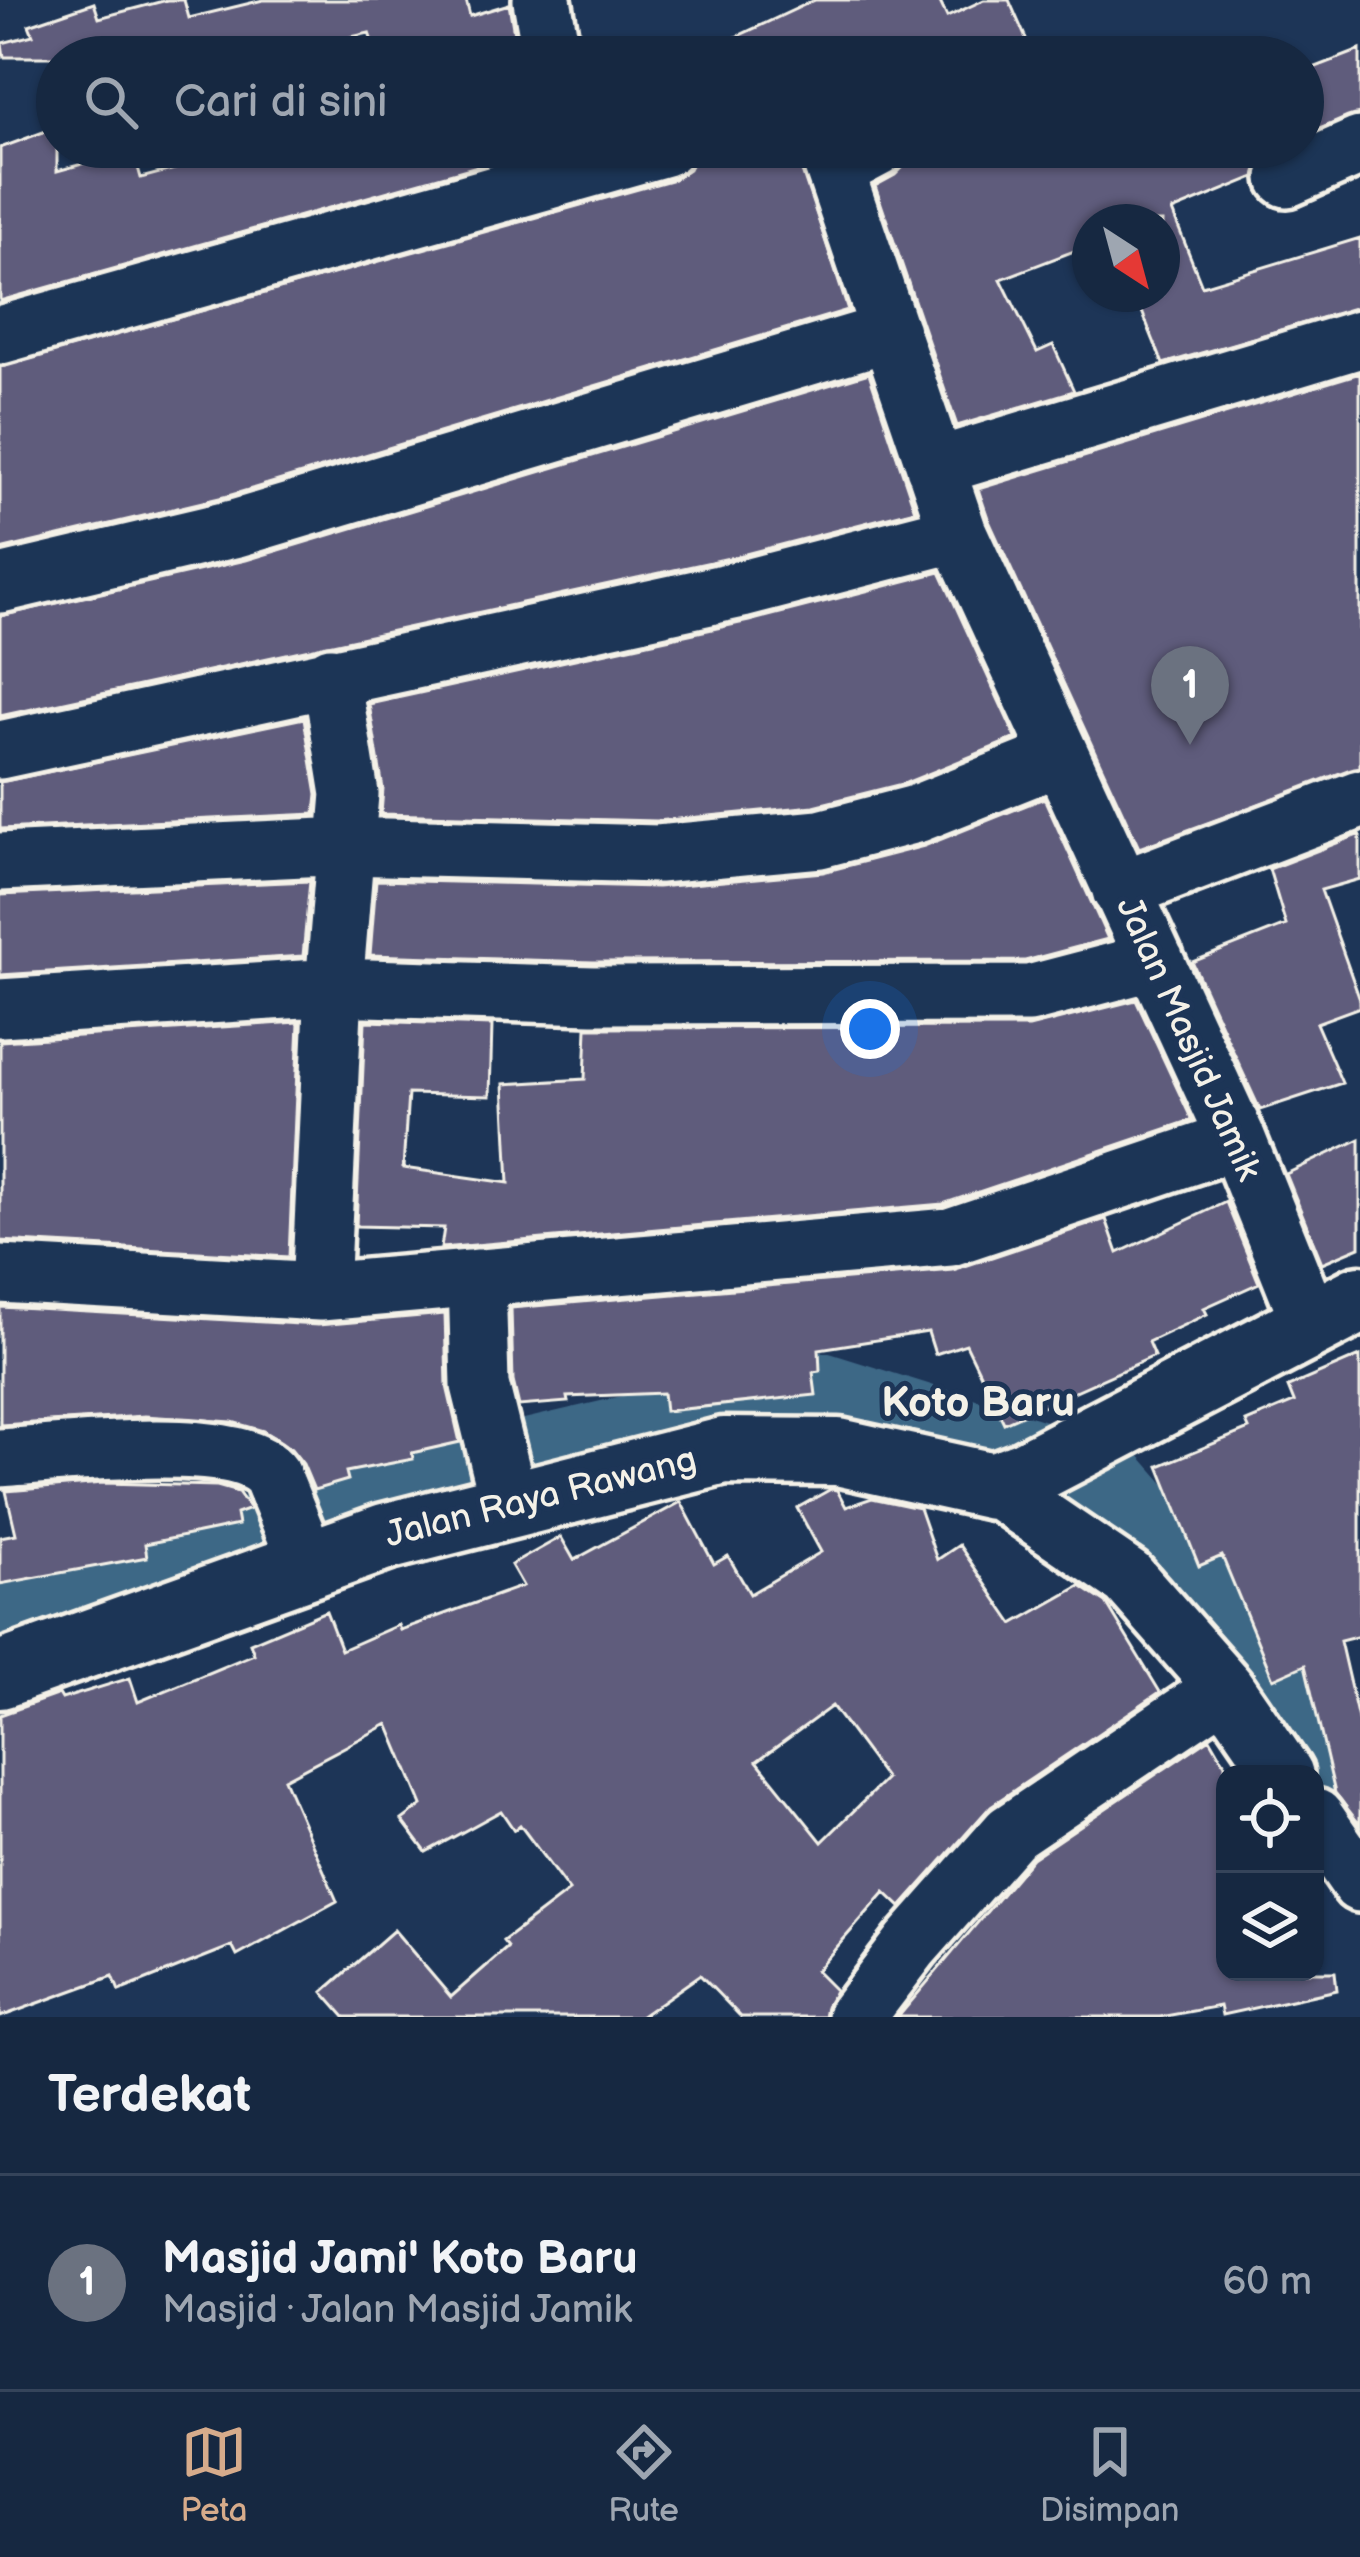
<!DOCTYPE html>
<html lang="id">
<head>
<meta charset="utf-8">
<style>
  body { margin:0; font-family:"Balsamiq Sans",sans-serif; background:#1f3048; color:#f1f3f6 }
  .controls { position:absolute; right:36px; bottom:36px; display:grid; overflow:hidden; border-radius:24px; box-shadow:0 3px 9px #0004 }
  .controls button { width:108px; height:108px; display:grid; place-items:center; padding:0; border:0; border-bottom:3px solid #35445a; background:#162841; color:#f1f3f6; font:60px sans-serif }
  .compass { position:absolute; left:1072px; top:204px; width:108px; height:108px; border-radius:50%; background:#162841; box-shadow:0 3px 9px #0004; rotate:144deg }
  .you { position:absolute; left:870px; top:1029px; width:42px; height:42px; margin:-30px; border:9px solid #fff; border-radius:50%; background:#1a73e8; box-shadow:0 0 0 18px #1a73e833 }
  .badge { display:grid; place-items:center; width:78px; height:78px; border-radius:50%; background:#d6ab8b; color:#fff; font-size:39px; font-weight:700 }
  .pin { position:absolute; translate:-50% -99px; filter:drop-shadow(0 3px 6px #0008) }
  .pin::after { content:''; position:absolute; top:63px; width:42px; height:36px; background:inherit; clip-path:polygon(0 0,100% 0,50% 100%) }
  .list { margin:0; padding:0; list-style:none }
  h2 { display:flex; justify-content:space-between; align-items:center; height:156px; margin:0; padding:0 48px; font-size:51px }
  h2 small { font-size:39px; font-weight:400; color:#9ea6b1 }
  .list li { display:grid; grid-template-columns:78px 1fr auto; gap:36px; align-items:center; box-sizing:border-box; height:216px; padding:0 48px; border-top:3px solid #35445a }
  .list b { display:block; font-size:45px; white-space:nowrap }
  .list p { margin:0; font-size:39px; white-space:nowrap; color:#9ea6b1 }
  .list em { font-size:39px; font-style:normal; color:#9ea6b1 }
  .icon { flex:none; width:66px; height:66px; fill:none; stroke:currentColor; stroke-width:2; stroke-linecap:round; stroke-linejoin:round }
  .map { position:relative; flex:none; width:1360px; height:2017px; overflow:hidden }
  .search { position:absolute; background:#162841; box-shadow:0 3px 9px #0004; left:36px; right:36px; top:36px; height:132px; display:flex; align-items:center; gap:30px; box-sizing:border-box; padding:0 42px; border-radius:66px; color:#9ea6b1; font-size:45px }
  .sheet { height:372px; background:#162841 }
  nav { display:flex; justify-content:space-around; align-items:center; box-sizing:border-box; height:168px; border-top:3px solid #35445a; background:#162841; font-size:33px; color:#9ea6b1 }
  nav a { display:grid; justify-items:center; gap:6px }
  nav .on { color:#d6ab8b }
  .map>svg:first-child { display:block }
  .lines { fill:none; stroke-linecap:round; stroke-linejoin:round }
  .river { stroke:#3e6786; stroke-width:93 }
  .building { fill:#5e5b7b; stroke:#f4f1e8; stroke-width:3; fill-rule:evenodd }
  .street-casing { stroke:#f4f1e8; stroke-width:66 }
  .secondary-casing { stroke:#f4f1e8; stroke-width:75 }
  .street { stroke:#1d3557; stroke-width:57 }
  .secondary { stroke:#1d3557; stroke-width:66 }
  .labels { text-anchor:middle; dominant-baseline:central; stroke-width:10; stroke-linejoin:round; paint-order:stroke }
  .street-label { font-size:36px; fill:#f4f1e8; stroke:#1d3557 }
  .quarter-label { font-size:42px; font-weight:bold; fill:#f4f1e8; stroke:#1d3557 }
</style>
</head>
<body>
<div class="map">
<svg width="1360" height="2017" viewBox="0 0 1360 2017">
  <rect width="100%" height="100%" fill="#1d3557"/>
  <filter id="ink" filterUnits="userSpaceOnUse"><feTurbulence type="fractalNoise" baseFrequency=".00833" numOctaves="2"/><feDisplacementMap in="SourceGraphic" scale="24" xChannelSelector="R" yChannelSelector="G"/><feConvolveMatrix kernelMatrix="1 2 1 2 8 2 1 2 1" color-interpolation-filters="sRGB"/></filter>
  <g filter="url(#ink)">
    <g class="lines">
      <path class="river" d="M 347,1508 L 818,1398 L 1107,1489 L 1204,1599 L 1360,1830
        M 0,1625 L 271,1537"/>
    </g>
    <path class="building" d="M 167,0 L 184,0 L 189,18 L 263,0 L 466,0 L 470,16 L 509,4 L 518,57 L 369,57 L 367,46 L 373,44 L 369,33 L 261,57 L 4,57 L 2,43 L 33,35 L 29,25 L 94,3 L 99,18 Z
      M 815,0 L 939,0 L 947,17 L 984,0 L 1009,0 L 1034,57 L 693,57 Z
      M 1360,50 L 1360,114 L 1303,135 L 1303,72 Z
      M 57,127 L 57,171 L 133,150 L 141,178 L 258,147 L 544,147 L 0,301 L 0,148 Z
      M 717,147 L 795,147 L 848,310 L 228,496 L 0,550 L 0,367 L 674,179 L 689,169 L 697,153 Z
      M 918,147 L 1276,147 L 1260,159 L 1255,177 L 1172,211 L 1202,286 L 1360,238 L 1360,307 L 1163,364 L 1135,294 L 1162,294 L 1162,222 L 1090,222 L 1090,245 L 1001,279 L 1037,352 L 1053,345 L 1074,391 L 957,426 L 875,186 L 895,175 L 905,165 L 911,150 Z
      M 869,373 L 915,510 L 734,557 L 0,716 L 0,616 L 246,560 Z
      M 1360,373 L 1360,767 L 1139,848 L 989,521 L 978,489 Z
      M 940,572 L 1016,738 L 906,783 L 814,806 L 657,821 L 381,814 L 383,789 L 369,704 L 749,621 Z
      M 304,718 L 317,795 L 315,814 L 0,829 L 0,782 Z
      M 1044,798 L 1108,939 L 1025,961 L 593,962 L 370,955 L 376,880 L 657,887 L 823,872 L 924,846 Z
      M 1360,834 L 1360,879 L 1321,890 L 1360,1000 L 1360,1007 L 1316,1023 L 1342,1083 L 1260,1110 L 1192,962 L 1286,925 L 1269,869 Z
      M 310,881 L 303,956 L 0,975 L 0,895 Z
      M 1136,1000 L 1192,1120 L 943,1204 L 441,1248 L 444,1228 L 356,1226 L 365,1021 L 492,1025 L 490,1096 L 408,1094 L 403,1168 L 509,1183 L 504,1084 L 585,1079 L 587,1028 L 1029,1027 Z
      M 299,1022 L 289,1257 L 0,1241 L 0,1041 Z
      M 1360,1139 L 1360,1247 L 1322,1263 L 1286,1174 Z
      M 1226,1202 L 1259,1283 L 1204,1308 L 1207,1314 L 1148,1342 L 1154,1356 L 1004,1423 L 966,1344 L 935,1354 L 928,1332 L 819,1349 L 820,1371 L 813,1372 L 816,1395 L 665,1411 L 663,1393 L 567,1397 L 568,1402 L 519,1406 L 513,1381 L 511,1308 L 953,1270 L 1106,1219 L 1118,1253 Z
      M 0,1307 L 318,1325 L 445,1314 L 447,1386 L 460,1442 L 412,1453 L 413,1459 L 346,1472 L 348,1480 L 314,1490 L 303,1464 L 291,1449 L 263,1431 L 232,1422 L 145,1416 L 0,1425 Z
      M 1360,1356 L 1360,1636 L 1340,1641 L 1360,1728 L 1360,1825 L 1335,1793 L 1305,1665 L 1273,1679 L 1222,1556 L 1199,1566 L 1159,1466 L 1249,1429 L 1246,1422 L 1294,1402 L 1288,1387 Z
      M 103,1483 L 217,1486 L 238,1492 L 250,1509 L 236,1514 L 238,1525 L 145,1544 L 147,1557 L 0,1584 L 0,1537 L 16,1534 L 6,1491 Z
      M 831,1489 L 837,1490 L 846,1507 L 872,1498 L 919,1508 L 937,1560 L 959,1545 L 1013,1624 L 1080,1586 L 1106,1603 L 1160,1692 L 991,1806 L 901,1907 L 885,1892 L 816,1971 L 835,1990 L 824,2017 L 741,2017 L 700,1975 L 640,2017 L 345,2017 L 323,1992 L 394,1930 L 451,1997 L 508,1947 L 503,1941 L 569,1891 L 520,1825 L 514,1830 L 501,1811 L 426,1852 L 402,1820 L 422,1805 L 388,1724 L 284,1779 L 337,1901 L 237,1956 L 232,1946 L 119,1991 L 113,1976 L 0,2017 L 0,1715 L 59,1694 L 62,1699 L 130,1678 L 138,1702 L 254,1654 L 250,1643 L 326,1611 L 341,1650 L 398,1625 L 400,1630 L 523,1586 L 511,1565 L 561,1537 L 574,1560 L 681,1502 L 714,1564 L 728,1556 L 750,1594 L 821,1552 L 797,1508 ZM 832,1706 L 886,1779 L 822,1842 L 757,1761 Z
      M 1210,1738 L 1225,1764 L 1225,1972 L 1335,1972 L 1337,1990 L 1222,2015 L 1220,2006 L 1160,2017 L 898,2017 L 1032,1858 Z"/>
    <g class="lines">
      <defs>
        <path id="street" d="M 542,0 L 552,57
          M 827,147 L 958,533 L 1237,1140 L 1311,1324
          M 835,170 L 878,147
          M 1287,178 L 1360,146
          M 0,335 L 665,147
          M 935,467 L 1360,339
          M 0,584 L 237,528 L 890,332
          M 0,750 L 742,589 L 958,533
          M 0,862 L 346,846 L 658,854 L 820,839 L 916,814 L 1058,757
          M 1121,890 L 1360,799
          M 0,1008 L 334,987 L 593,995 L 1029,994 L 1155,961
          M 0,1274 L 320,1292 L 950,1237 L 1237,1140
          M 477,1278 L 480,1385 L 510,1506
          M 320,1292 L 334,987 L 350,794 L 331,676
          M 0,1458 C 55,1455 239,1431 272,1476 L 308,1564
          M 993,1486 L 1128,1578 L 1225,1688 L 1284,1774
          M 1315,1818 L 1360,1883
          M 856,2017 L 911,1945 L 1010,1833 L 1225,1688"/>
        <path id="secondary" d="M 0,1675 L 385,1537 L 724,1451 L 838,1452 L 993,1486 L 1025,1474 L 1360,1299"/>
      </defs>
      <use href="#street" class="street-casing"/>
      <use href="#secondary" class="secondary-casing"/>
      <use href="#street" class="street"/>
      <use href="#secondary" class="secondary"/>
    </g>
  </g>
  <g class="labels">
    <g class="street-label">
      <text transform="translate(1188 1039) rotate(66)">Jalan Masjid Jamik</text>
      <text transform="translate(541 1498) rotate(-14)">Jalan Raya Rawang</text>
    </g>
    <g class="quarter-label">
      <text x="978" y="1403">Koto Baru</text>
    </g>
  </g>
</svg>
<div class="controls">
<button><svg class="icon" aria-label="locate" viewBox="0 0 24 24"><circle cx="12" cy="12" r="6"/><path d="M12 2v4M12 18v4M2 12h4M18 12h4"/></svg></button>
<button><svg class="icon" aria-label="layers" viewBox="0 0 24 24"><path d="M12 4l9 5-9 5-9-5zM3 14l9 5 9-5"/></svg></button>
</div>
<svg class="compass" viewBox="-18 -18 36 36"><path d="M0-13l5 13h-10z" fill="#e53935"/><path d="M0 13l5-13h-10z" fill="#9ea6b1"/></svg>
<div class="you"></div>
<div class="pin badge" style="left:1190px;top:745px;background:#6b7280">1</div>
<div class="search"><svg class="icon" aria-label="search" viewBox="0 0 24 24"><circle cx="10" cy="10" r="6"/><path d="M15 15l6 6"/></svg>Cari di sini</div>
</div>
<section class="sheet">
<h2>Terdekat<small></small></h2>
<ul class="list">
<li><span class="badge" style="background:#6b7280">1</span><div><b>Masjid Jami' Koto Baru</b><p>Masjid · Jalan Masjid Jamik</p></div><em>60 m</em></li>
</ul>
</section>
<nav>
<a class="on"><svg class="icon" aria-label="map" viewBox="0 0 24 24"><path d="M3 6l6-2 6 2 6-2v14l-6 2-6-2-6 2zM9 4v14M15 6v14"/></svg>Peta</a>
<a><svg class="icon" aria-label="directions" viewBox="0 0 24 24"><path d="M12 3l9 9-9 9-9-9zM9 14v-3h6M13 9l2 2-2 2"/></svg>Rute</a>
<a><svg class="icon" aria-label="saved" viewBox="0 0 24 24"><path d="M7 4h10v16l-5-4-5 4z"/></svg>Disimpan</a>
</nav>
</body>
</html>
